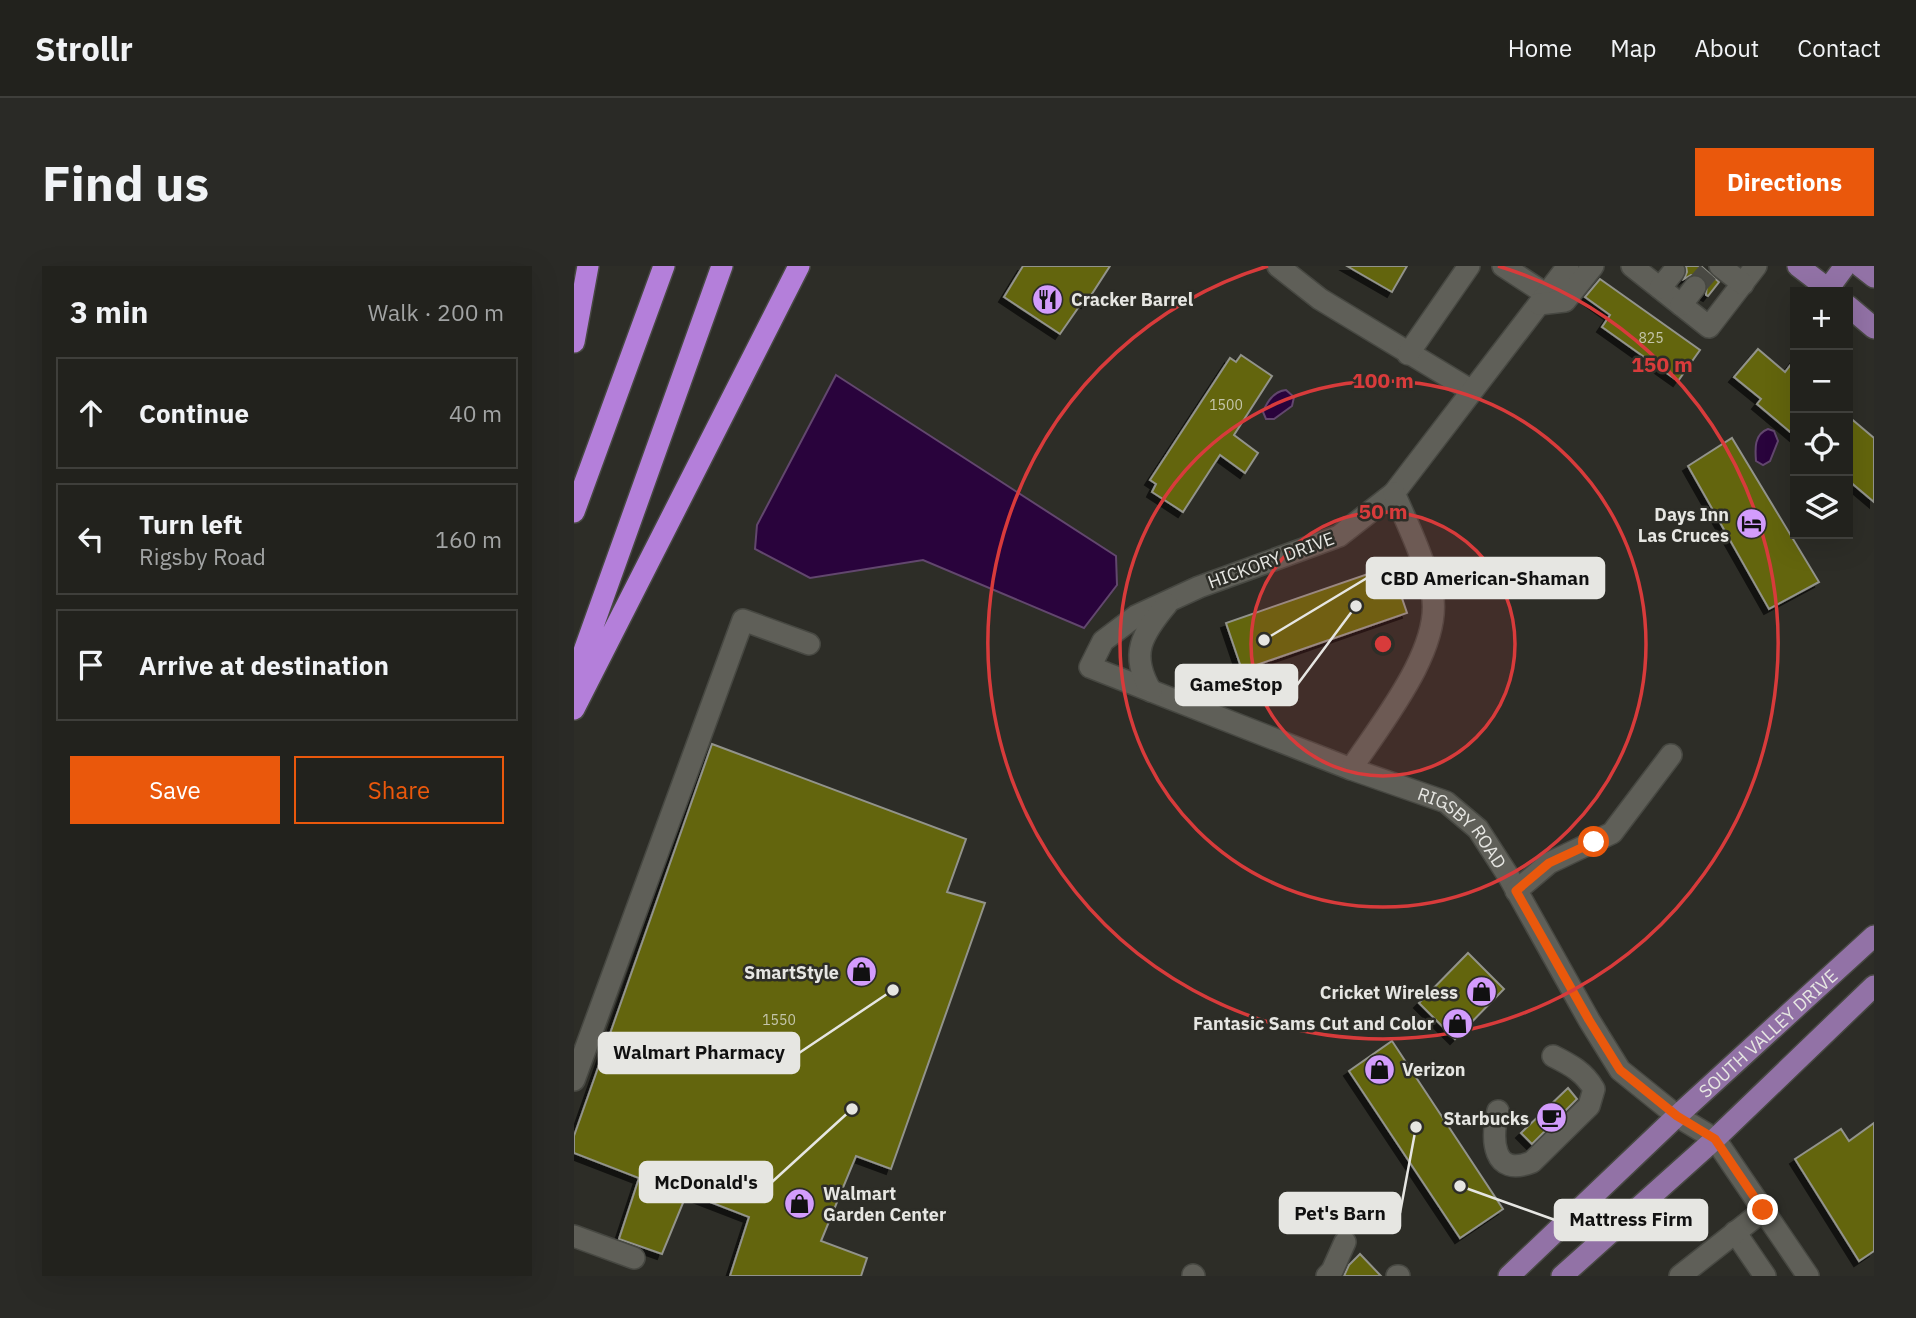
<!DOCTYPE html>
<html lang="en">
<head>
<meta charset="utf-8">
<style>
  body { margin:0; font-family:"IBM Plex Sans",sans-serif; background:#2a2a26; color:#f1f3f6 }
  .controls { position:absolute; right:21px; top:21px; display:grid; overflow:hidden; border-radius:0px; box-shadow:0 7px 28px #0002 }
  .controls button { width:63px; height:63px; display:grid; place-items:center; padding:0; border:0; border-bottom:2px solid #3f3f3b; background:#22221d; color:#f1f3f6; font:35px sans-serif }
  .stop { position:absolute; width:21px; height:21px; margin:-16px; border:5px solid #ea580c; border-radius:50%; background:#fff }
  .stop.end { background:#ea580c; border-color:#fff; box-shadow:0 2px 7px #0008 }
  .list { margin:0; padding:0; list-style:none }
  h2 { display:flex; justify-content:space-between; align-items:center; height:91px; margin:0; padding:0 28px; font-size:30px }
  h2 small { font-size:23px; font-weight:400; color:#a2a4a4 }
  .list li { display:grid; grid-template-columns:46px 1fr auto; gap:21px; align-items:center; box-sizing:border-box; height:112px; margin:0 14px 14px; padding:0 14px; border:2px solid #3f3f3b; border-radius:0px }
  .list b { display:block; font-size:26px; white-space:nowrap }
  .list p { margin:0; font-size:23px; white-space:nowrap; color:#a2a4a4 }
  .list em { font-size:23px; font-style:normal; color:#a2a4a4 }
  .actions { display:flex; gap:14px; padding:21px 28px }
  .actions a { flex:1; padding:16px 0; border:2px solid #ea580c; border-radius:0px; text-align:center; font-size:24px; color:#ea580c }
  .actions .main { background:#ea580c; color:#fff }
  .icon { flex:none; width:38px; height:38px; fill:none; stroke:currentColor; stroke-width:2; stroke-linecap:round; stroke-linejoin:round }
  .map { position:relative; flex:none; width:1300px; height:1010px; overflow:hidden; border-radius:0px }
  header { display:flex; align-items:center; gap:42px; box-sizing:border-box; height:98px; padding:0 35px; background:#22221d; border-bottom:2px solid #3f3f3b }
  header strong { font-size:33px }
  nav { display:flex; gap:38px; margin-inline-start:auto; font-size:24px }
  .intro { display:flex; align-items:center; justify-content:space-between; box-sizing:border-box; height:168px; padding:0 42px }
  h1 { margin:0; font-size:49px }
  .button { padding:18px 32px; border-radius:0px; background:#ea580c; color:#fff; font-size:24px; font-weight:700 }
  main { display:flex; gap:42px; padding:0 42px }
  aside { flex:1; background:#22221d; border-radius:0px; box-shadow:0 7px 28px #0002 }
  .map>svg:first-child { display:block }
  .water { fill:#29033c; stroke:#62476e; stroke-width:2 }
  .building { fill:#63650c; stroke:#92938b; stroke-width:2; filter:url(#shadow) }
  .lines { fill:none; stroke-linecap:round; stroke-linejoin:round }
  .minor-tunnel { stroke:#494943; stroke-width:21; stroke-dasharray:21 10; stroke-linecap:butt }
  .minor-casing { stroke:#474842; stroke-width:24 }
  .major-casing { stroke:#474842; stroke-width:24 }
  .highway-casing { stroke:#474842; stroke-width:24 }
  .minor { stroke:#5f5f58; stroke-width:21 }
  .major { stroke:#9272a6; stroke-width:21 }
  .highway { stroke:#b47fda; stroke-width:21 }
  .route { stroke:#ea580c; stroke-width:9 }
  .ring { fill:none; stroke:#d83b3b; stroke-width:3.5 }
  .labels { text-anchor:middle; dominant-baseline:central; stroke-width:5; stroke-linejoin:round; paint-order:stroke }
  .number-label { font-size:14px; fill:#c5c6ac }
  .poi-label { font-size:18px; font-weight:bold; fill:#e6e6e2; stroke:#2d2d27; text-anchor:end }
  .street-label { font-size:18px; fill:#e6e6e2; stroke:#2d2d27 }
  .centre { fill:#d83b3b; stroke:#2d2d27; stroke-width:3.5 }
  .ring-label { font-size:21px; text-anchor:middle; font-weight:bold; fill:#d83b3b; stroke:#2d2d27; stroke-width:5; stroke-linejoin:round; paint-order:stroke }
  .leader { fill:none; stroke:#e6e6e2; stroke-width:2.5 }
  .callout-dot { fill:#e6e6e2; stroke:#2d2d27; stroke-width:2.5 }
  .callout { fill:#e6e6e2; stroke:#e6e6e2; stroke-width:2.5 }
  .callout-label { font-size:19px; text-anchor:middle; font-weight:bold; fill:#111 }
</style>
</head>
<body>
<header>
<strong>Strollr</strong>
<nav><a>Home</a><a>Map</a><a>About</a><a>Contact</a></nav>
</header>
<div class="intro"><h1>Find us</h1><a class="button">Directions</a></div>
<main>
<aside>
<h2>3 min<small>Walk · 200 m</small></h2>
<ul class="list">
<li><svg class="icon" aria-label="ahead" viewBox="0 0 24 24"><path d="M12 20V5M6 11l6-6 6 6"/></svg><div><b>Continue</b></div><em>40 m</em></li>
<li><svg class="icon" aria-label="left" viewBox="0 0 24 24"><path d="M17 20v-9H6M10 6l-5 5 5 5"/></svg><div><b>Turn left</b><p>Rigsby Road</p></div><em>160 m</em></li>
<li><svg class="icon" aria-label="arrive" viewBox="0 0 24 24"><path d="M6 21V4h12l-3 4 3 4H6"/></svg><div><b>Arrive at destination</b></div></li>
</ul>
<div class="actions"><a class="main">Save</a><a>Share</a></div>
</aside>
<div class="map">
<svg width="1300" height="1010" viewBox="0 0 1300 1010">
  <defs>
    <filter id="shadow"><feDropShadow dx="-5" dy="5" stdDeviation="0" flood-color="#0009"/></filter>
  </defs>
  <rect width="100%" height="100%" fill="#2d2d27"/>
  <path class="water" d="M 262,109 L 542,290 L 543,319 L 510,362 L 349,294 L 236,312 L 181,283 L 183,259 Z
    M 712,124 L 720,131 L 718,140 L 700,153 L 692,153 L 689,146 C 693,136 700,125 712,124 Z
    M 1194,163 L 1200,165 L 1204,175 L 1196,195 L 1189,199 L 1182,195 C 1181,183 1180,168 1194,163 Z"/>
  <path class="building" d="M 449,0 L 536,0 L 512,37 L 509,35 L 486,68 L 430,31 Z
    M 773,0 L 833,0 L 818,26 Z
    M 1112,0 L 1127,0 L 1145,16 L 1134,30 L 1132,29 L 1133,17 L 1128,10 L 1117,9 L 1110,13 L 1113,6 Z
    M 1026,13 L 1126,84 L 1104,115 L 1028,61 L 1036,49 L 1011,31 Z
    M 1184,83 L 1211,106 L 1221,93 L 1221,170 L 1183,138 L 1187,133 L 1160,111 Z
    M 667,89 L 698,110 L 660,169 L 684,187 L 671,207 L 646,189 L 609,246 L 578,226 L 582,218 L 576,214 L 656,92 L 662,96 Z
    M 1274,150 L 1300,172 L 1300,236 L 1274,214 Z
    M 1158,172 L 1245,316 L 1195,343 L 1114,200 Z
    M 817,300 L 833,347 L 668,404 L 652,357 Z
    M 138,478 L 392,573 L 373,626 L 411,637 L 317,903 L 282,890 L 247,975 L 293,992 L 287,1010 L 156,1010 L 175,951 L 113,927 L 88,988 L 45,973 L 65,912 L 0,887 L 0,870 Z
    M 894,687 L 930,723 L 881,773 L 845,737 Z
    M 818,775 L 929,943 L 886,972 L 775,805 Z
    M 994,822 L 1003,833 L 958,878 L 947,867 Z
    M 1300,857 L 1300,985 L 1285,995 L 1221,893 L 1267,863 L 1275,875 Z
    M 786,988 L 807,1010 L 770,1010 L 775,999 Z"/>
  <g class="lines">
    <path class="minor-tunnel" d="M 1121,21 L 1134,6"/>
    <defs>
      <g id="minor">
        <path d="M 704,0 L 746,33 L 898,125"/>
        <path d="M 929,0 L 972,28"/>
        <path id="s1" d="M 994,0 L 820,227 L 765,270 L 625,321 L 562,350 L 529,375 L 516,401 L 777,503 L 872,536 L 904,563 L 935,611 L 1015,754 L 1046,804 L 1103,850 L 1141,873 L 1234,1010"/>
        <path d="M 1058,0 L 1135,61 L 1182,0"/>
        <path d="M 1146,0 L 1169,18"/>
        <path d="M 1086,22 L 1100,5"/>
        <path d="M 965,38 L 991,35 L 1019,0"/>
        <path d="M 1107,39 L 1121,21"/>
        <path d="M 834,88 L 895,0"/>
        <path d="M 577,425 C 555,388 568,368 593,338"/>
        <path d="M 777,503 C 806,459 870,381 858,327 C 850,292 834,259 820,227"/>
        <path d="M 942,625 L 975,597 L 1038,567 L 1097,489"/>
        <path d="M 0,814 L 169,354 L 235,378"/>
        <path d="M 924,845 C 917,873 918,912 958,896 L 1015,840 L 1020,823 C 1010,806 997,799 979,790"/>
        <path d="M 1161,966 L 1191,1010"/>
        <path d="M 0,970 L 60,992"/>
        <path d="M 619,1009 L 620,1010"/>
        <path d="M 753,1010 L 758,1005 L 771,976"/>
        <path d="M 823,1010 L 825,1010"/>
        <path d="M 1106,1010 L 1190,944"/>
      </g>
      <g id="major">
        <path d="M 1224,0 L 1258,26"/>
        <path d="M 1286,0 L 1300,11"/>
        <path d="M 1254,23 L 1271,0"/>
        <path d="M 1274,40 L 1300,62"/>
        <path id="s2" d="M 935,1010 L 1103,850 L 1300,670"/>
        <path d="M 988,1010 L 1141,873 L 1300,720"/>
      </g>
      <path id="highway" d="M 0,76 L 14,0
        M 0,246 L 90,0
        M 0,413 L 148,0
        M 0,443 L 225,0"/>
    </defs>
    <use href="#minor" class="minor-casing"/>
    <use href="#major" class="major-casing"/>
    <use href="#highway" class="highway-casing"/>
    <use href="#minor" class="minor"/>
    <use href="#major" class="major"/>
    <use href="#highway" class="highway"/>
  </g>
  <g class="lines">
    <path class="route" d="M 1020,576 L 975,597 L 942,625 L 1015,754 L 1046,804 L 1103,850 L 1141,873 L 1189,944"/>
  </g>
  <circle cx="809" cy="378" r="132" fill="#d83b3b" fill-opacity=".12"/>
  <g class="ring">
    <circle cx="809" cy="378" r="132"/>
    <circle cx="809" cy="378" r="263"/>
    <path d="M924 0A395 395 0 1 1 694 0"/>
  </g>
  <defs>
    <symbol id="restaurant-disc" viewBox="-11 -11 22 22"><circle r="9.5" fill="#d39cfc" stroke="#2d2d27"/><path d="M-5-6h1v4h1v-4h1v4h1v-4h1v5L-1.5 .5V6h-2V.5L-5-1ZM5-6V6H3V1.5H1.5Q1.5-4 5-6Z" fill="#111"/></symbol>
    <symbol id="hotel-disc" viewBox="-11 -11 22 22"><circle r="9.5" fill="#d39cfc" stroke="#2d2d27"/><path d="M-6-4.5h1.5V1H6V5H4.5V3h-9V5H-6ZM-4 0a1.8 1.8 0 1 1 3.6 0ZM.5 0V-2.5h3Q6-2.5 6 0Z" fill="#111"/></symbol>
    <symbol id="shop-disc" viewBox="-11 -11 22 22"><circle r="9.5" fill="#d39cfc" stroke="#2d2d27"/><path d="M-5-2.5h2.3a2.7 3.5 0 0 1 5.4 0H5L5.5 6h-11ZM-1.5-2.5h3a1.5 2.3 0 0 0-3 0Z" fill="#111"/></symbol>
    <symbol id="cafe-disc" viewBox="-11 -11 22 22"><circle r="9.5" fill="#d39cfc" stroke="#2d2d27"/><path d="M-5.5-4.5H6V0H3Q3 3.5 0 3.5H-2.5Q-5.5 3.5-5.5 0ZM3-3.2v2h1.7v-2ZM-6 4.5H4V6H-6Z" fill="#111"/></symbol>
  </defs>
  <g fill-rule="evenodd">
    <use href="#restaurant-disc" x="456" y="16" width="35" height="35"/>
    <use href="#hotel-disc" x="1160" y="240" width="35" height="35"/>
    <use href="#shop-disc" x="270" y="688" width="35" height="35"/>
    <use href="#shop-disc" x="890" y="708" width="35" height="35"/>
    <use href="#shop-disc" x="866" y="740" width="35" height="35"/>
    <use href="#shop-disc" x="788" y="786" width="35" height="35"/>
    <use href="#cafe-disc" x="960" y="834" width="35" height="35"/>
    <use href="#shop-disc" x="208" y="920" width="35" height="35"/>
  </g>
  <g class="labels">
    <g class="number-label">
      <text x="1077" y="72">825</text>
      <text x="652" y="139">1500</text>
      <text x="205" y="754">1550</text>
    </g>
    <g class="poi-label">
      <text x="497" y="33" text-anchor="start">Cracker Barrel</text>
      <text x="1155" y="248">Days Inn<tspan x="1155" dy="21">Las Cruces</tspan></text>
      <text x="265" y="706">SmartStyle</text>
      <text x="884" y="726">Cricket Wireless</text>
      <text x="860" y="757">Fantasic Sams Cut and Color</text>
      <text x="828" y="803" text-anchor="start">Verizon</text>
      <text x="955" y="852">Starbucks</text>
      <text x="249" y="927" text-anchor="start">Walmart<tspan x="249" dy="21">Garden Center</tspan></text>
    </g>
    <g class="street-label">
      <text transform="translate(697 294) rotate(-20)">HICKORY DRIVE</text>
      <text stroke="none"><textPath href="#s1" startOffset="1054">RIGSBY ROAD</textPath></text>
      <text stroke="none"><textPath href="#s2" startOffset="355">SOUTH VALLEY DRIVE</textPath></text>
    </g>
  </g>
  <circle cx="809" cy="378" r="10" class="centre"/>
  <g class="ring-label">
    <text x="1088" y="106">150 m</text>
    <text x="809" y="122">100 m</text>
    <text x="809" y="253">50 m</text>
  </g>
  <path class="leader" d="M690 374L793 312M782 340L723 419M319 724L225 787M278 843L198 916M842 861L826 947M886 920L981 954"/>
  <g class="callout-dot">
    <circle cx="690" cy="374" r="7"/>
    <circle cx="782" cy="340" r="7"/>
    <circle cx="319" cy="724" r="7"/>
    <circle cx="278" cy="843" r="7"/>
    <circle cx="842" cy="861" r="7"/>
    <circle cx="886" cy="920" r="7"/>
  </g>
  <g class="callout">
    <rect x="793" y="292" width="237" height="40" rx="7"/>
    <rect x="602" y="399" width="121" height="40" rx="7"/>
    <rect x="25" y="767" width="200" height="40" rx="7"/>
    <rect x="66" y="896" width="132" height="40" rx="7"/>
    <rect x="706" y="927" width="120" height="40" rx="7"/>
    <rect x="981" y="934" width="152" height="40" rx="7"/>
  </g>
  <g class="callout-label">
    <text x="911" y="319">CBD American-Shaman</text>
    <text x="662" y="425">GameStop</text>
    <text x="125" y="793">Walmart Pharmacy</text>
    <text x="132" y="923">McDonald's</text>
    <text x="766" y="954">Pet's Barn</text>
    <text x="1057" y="960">Mattress Firm</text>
  </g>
</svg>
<div class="controls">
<button>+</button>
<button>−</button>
<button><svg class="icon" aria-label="locate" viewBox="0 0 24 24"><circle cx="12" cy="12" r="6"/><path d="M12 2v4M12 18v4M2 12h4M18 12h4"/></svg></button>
<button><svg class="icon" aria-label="layers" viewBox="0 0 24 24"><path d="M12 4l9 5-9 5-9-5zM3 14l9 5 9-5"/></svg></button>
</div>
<div class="stop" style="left:1020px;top:576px"></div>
<div class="stop end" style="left:1189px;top:944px"></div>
</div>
</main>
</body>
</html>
